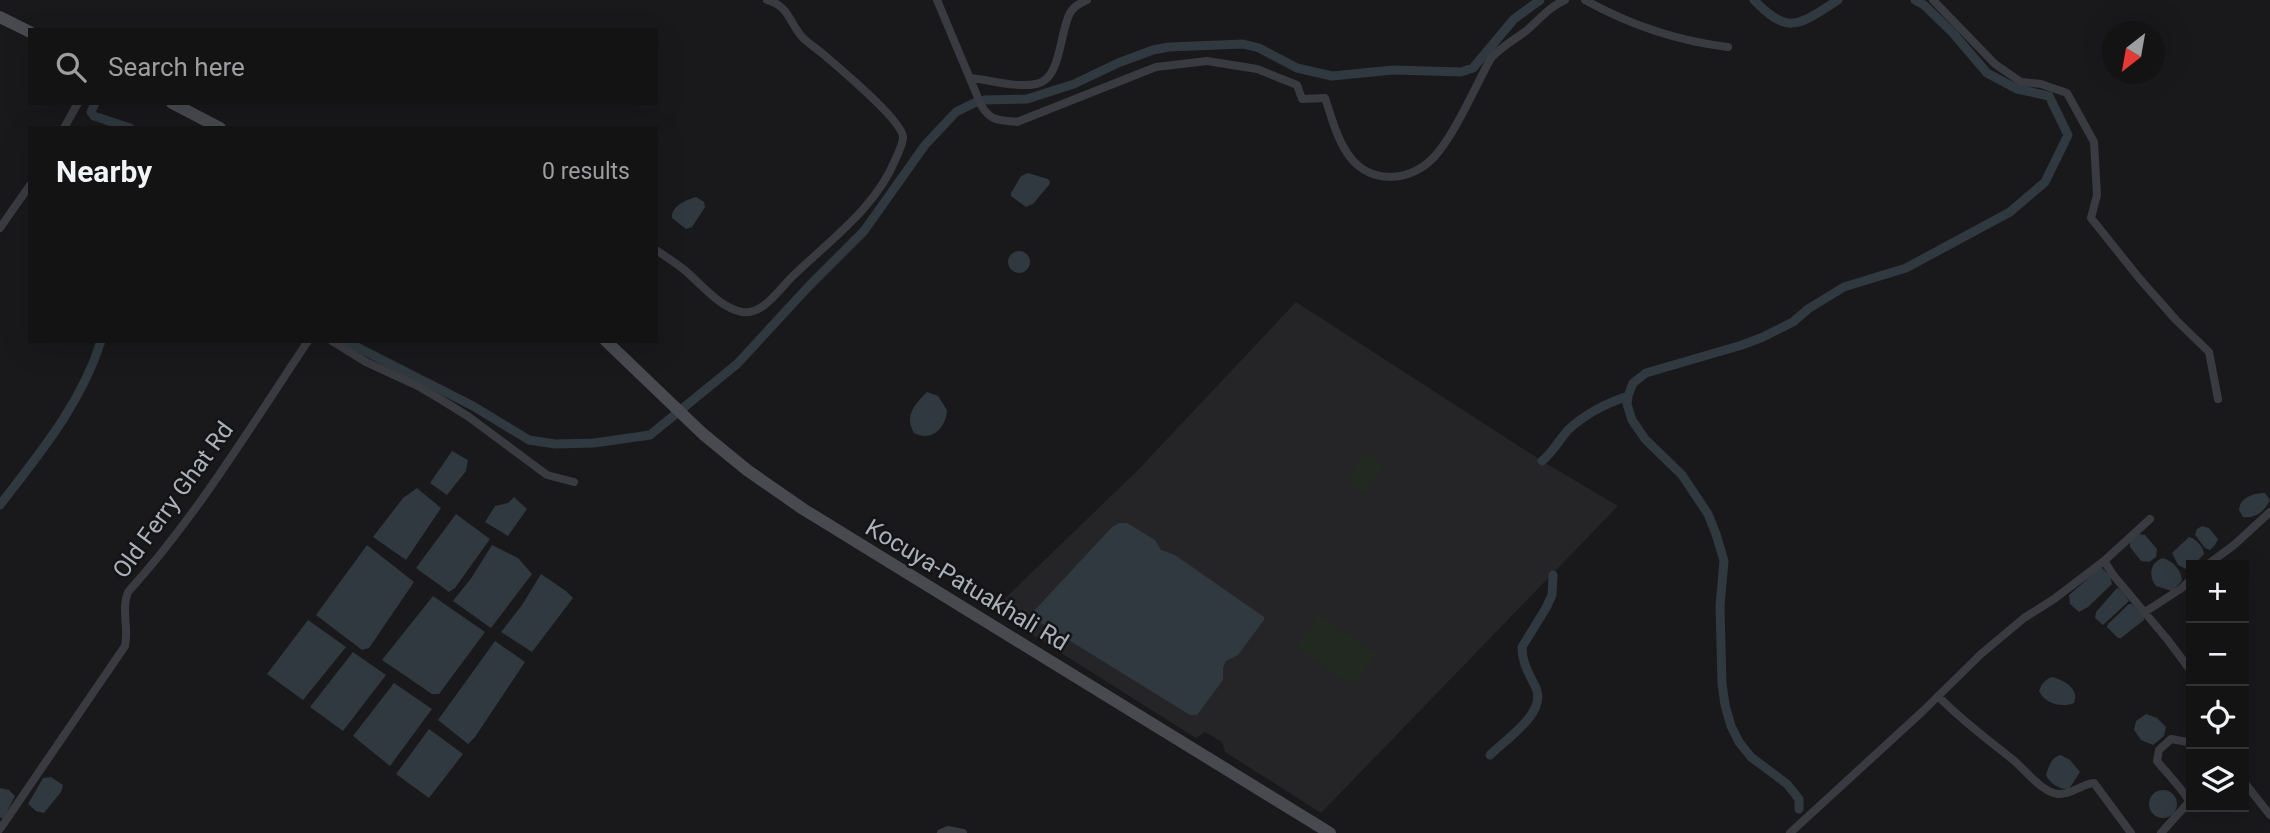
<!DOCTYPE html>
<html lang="en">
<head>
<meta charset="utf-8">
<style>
  body { margin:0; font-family:Roboto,sans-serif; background:#1c1c1d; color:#f1f3f6 }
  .controls { position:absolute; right:21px; bottom:21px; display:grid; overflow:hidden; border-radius:0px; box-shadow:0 7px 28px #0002 }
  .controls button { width:63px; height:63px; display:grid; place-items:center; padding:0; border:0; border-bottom:2px solid #323234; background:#131314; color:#f1f3f6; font:35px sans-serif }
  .compass { position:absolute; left:2102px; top:21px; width:63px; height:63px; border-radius:50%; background:#131314; box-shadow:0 7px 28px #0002; rotate:211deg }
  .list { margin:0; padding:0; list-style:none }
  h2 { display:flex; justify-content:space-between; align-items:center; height:91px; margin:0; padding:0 28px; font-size:30px }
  h2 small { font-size:23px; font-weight:400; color:#9d9ea0 }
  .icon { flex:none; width:38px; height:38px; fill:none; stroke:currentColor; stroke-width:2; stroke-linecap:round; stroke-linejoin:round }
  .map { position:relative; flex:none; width:2270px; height:833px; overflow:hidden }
  .search { position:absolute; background:#131314; box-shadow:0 7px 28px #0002; left:28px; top:28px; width:630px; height:77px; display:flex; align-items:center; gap:18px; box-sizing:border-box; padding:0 24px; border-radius:0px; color:#9d9ea0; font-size:26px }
  .panel { position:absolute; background:#131314; box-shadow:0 7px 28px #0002; left:28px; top:126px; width:630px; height:217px; border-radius:0px }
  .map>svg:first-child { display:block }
  .built { fill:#252528 }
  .green { fill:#212921 }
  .water { fill:#2f393f }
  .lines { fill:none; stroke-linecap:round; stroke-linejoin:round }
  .canal { stroke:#2f393f; stroke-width:9 }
  .street { stroke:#3a3b40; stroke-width:8 }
  .secondary { stroke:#484a50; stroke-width:12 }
  .labels { text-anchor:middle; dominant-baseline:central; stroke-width:5; stroke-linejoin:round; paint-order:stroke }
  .street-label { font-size:24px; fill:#abb1ba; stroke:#141416 }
</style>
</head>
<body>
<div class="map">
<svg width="2270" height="833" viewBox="0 0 2270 833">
  <rect width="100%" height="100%" fill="#19191b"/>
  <path class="built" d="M 1296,302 L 1542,461 L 1618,506 L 1321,813 L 1225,752 L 1222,742 L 1205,732 L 1196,738 L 993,610 L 1140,468 Z"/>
  <path class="green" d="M 1366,452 L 1384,464 L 1364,494 L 1346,482 Z
    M 1318,615 L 1376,654 L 1354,686 L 1296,647 Z"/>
  <path class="water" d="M 1028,173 L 1048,179 L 1050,182 L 1049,185 L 1033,204 L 1026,207 L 1011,196 L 1011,193 L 1021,176 Z
    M 696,197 L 704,202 L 705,207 L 692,227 L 686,229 L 672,218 C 671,206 686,200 696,197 Z
    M1008 262a11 11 0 1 1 22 0a11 11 0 1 1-22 0Z
    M 927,392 L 938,396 L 947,410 C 946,429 931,442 914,433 C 904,416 914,405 927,392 Z
    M 452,451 L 468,460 L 466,471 L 447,495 L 430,483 Z
    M 417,488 L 441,508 L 406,560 L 373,537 L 403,498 Z
    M 2265,493 L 2270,500 C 2265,511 2255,519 2243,517 L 2239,510 C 2240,497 2254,493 2265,493 Z
    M 514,497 L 527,509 L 508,536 L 485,522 L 495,506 L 508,503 Z
    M 456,514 L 490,539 L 455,588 L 449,592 L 416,568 Z
    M 1120,523 L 1127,523 L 1155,540 L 1161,550 L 1175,555 L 1264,617 L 1264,620 L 1238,655 L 1226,661 L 1223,668 L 1223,680 L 1197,715 L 1190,715 L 1033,618 L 1033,612 L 1112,527 Z
    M 2202,526 L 2209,528 L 2218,539 L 2215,545 L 2210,550 L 2205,548 L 2195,535 L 2197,529 Z
    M 2139,534 L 2145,535 L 2157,549 L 2156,557 L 2149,562 L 2141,561 L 2130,547 L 2130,541 Z
    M 2189,537 C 2195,538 2204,547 2204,554 L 2194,565 L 2186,569 L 2178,565 L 2172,553 Z
    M 367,545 L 414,582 L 369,648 L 362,650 L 316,615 Z
    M 492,545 L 518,558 L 532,574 L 491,628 L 453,601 L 472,577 Z
    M 2163,558 C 2173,561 2182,571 2182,581 L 2172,591 L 2156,586 C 2148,576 2150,562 2163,558 Z
    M 2101,567 L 2110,576 L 2112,584 L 2088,607 L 2079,612 L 2070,604 L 2069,595 Z
    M 541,574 L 566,591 L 573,598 L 532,652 L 501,632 L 522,605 Z
    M 2117,588 L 2121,590 L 2129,601 L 2103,625 L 2095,618 L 2096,612 Z
    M 433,596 L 485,632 L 439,694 L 432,694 L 382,660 Z
    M 2129,604 L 2132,604 L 2144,616 L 2144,620 L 2121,638 L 2118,638 L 2107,627 L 2108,624 Z
    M 308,620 L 346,647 L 303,700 L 267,674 Z
    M 495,641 L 525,662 L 475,737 L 468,744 L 438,720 Z
    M 353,652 L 386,675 L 343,731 L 310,707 Z
    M 2052,677 C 2064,680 2080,689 2074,703 C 2062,708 2045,704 2039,691 C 2042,683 2045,680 2052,677 Z
    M 394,683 L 432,709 L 390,766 L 353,736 Z
    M 2146,714 L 2157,718 L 2166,727 L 2164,736 L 2153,745 L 2141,740 L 2134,730 L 2136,721 Z
    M 429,729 L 463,754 L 429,798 L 396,774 Z
    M 2061,755 L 2070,760 L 2080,772 L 2069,789 C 2060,790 2049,783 2046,775 C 2049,766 2051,757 2061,755 Z
    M 51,777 L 63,785 L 61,792 L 44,813 L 36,811 L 28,804 L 43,778 Z
    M 0,788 L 9,790 L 15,796 L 4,818 L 0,818 Z
    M2149 804a14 14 0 1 1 28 0a14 14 0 1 1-28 0Z"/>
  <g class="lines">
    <path class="canal" d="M 1754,0 C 1789,37 1800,24 1838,0
      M 95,103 L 91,112 L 94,116 L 130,128
      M 345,341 L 473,406 L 529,440 L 555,444 L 594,443 L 650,435 L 737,364 L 810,285 L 864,231 L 925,145 L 956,112 L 974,103 L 984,100 L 1027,99 L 1074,84 L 1118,63 L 1153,50 L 1169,47 L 1243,44 L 1259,48 L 1297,68 L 1332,76 L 1393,70 L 1461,72 L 1473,68 L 1514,19 L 1540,0
      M 1542,461 C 1553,452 1559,440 1568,430 C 1585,414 1607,403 1628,396
      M 0,505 C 40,453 81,404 101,341
      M 1490,755 C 1506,739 1547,713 1536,688 C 1529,673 1522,664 1522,647 L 1546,608 L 1552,595 L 1553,575
      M 1799,809 L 1799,799 L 1787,784 L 1751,757 L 1739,742 L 1731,726 L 1725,705 L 1722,684 L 1720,606 L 1724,561 L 1716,534 L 1708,514 L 1682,475 L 1645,439 L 1632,420 L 1627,404 L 1628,396 L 1633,383 L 1646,373 L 1742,345 L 1763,337 L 1793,322 L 1808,309 L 1844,287 L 1906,268 L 2010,212 L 2045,182 L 2068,135 L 2049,96 L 2017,89 L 1987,73 L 1953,33 L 1924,5 L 1915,0"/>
    <path class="street" d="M 937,0 L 981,105 C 991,122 999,120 1017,122 L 1156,67 L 1207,61 L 1257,69 L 1297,85 L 1302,99 L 1325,98 C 1332,118 1337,140 1350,157 C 1372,186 1413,181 1435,156 C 1456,132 1475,87 1491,58 C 1501,47 1514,40 1526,31 C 1540,19 1549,7 1565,0
      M 1585,0 C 1630,25 1677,41 1728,47
      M 1933,0 L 1995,64 L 2021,82 L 2041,84 L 2067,93 L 2094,142 L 2097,195 L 2091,218 L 2139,278 L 2176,320 L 2209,352 L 2218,399
      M 970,78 C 991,80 1016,88 1036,84 C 1062,79 1059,33 1070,13 C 1073,7 1080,3 1087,0
      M 64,128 L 78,103
      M 0,228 L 30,185
      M 656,250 C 665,256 674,262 682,268 C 701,283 718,307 742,312 C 764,316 782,285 796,273 C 833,238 877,206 896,158 C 899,151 903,144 903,137 C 902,120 838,67 823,54 C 816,48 808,43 802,37 C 789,22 789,6 767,0
      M 332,341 L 366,362 L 418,386 L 445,402 L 469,417 L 547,475 L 574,482
      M 2104,561 L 2114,576 L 2167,639 L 2191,671
      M 2207,565 L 2234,545 L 2270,512
      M 2145,612 L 2182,588 L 2191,579
      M 1938,696 C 1961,720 1986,738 2012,759 C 2025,769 2041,792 2058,794 C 2072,795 2081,784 2094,783 L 2131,833
      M 2244,782 L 2270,815
      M 0,829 L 125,646 C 129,628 121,609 128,592 C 197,516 251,426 308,341
      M 941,833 L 948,830 L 963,833
      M 1790,833 L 1923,711 L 1981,654 L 2024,618 L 2054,599 L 2104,561 L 2150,519
      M 2161,833 L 2189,802 C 2187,794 2164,770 2157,761 L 2159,750 L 2171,739 L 2188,742 L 2191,741"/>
    <path class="secondary" d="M 0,17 L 30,32
      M 172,103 L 220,128
      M 606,341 L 703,434 L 747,470 L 803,509 L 1330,833"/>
  </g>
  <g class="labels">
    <g class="street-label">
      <text transform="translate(173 500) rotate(-54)">Old Ferry Ghat Rd</text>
      <text transform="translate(967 585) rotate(31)">Kocuya-Patuakhali Rd</text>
    </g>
  </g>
</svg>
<div class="controls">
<button>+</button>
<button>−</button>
<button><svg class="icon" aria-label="locate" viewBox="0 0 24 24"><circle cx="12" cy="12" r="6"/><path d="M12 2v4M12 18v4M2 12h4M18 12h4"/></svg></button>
<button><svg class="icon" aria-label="layers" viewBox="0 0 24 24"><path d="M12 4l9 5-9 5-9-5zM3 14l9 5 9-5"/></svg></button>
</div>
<svg class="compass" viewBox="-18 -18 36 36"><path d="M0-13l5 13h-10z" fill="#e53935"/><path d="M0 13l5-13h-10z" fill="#9d9ea0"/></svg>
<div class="search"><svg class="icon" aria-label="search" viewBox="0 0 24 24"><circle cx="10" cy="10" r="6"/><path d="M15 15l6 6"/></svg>Search here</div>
<section class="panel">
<h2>Nearby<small>0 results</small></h2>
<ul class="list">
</ul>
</section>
</div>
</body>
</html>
